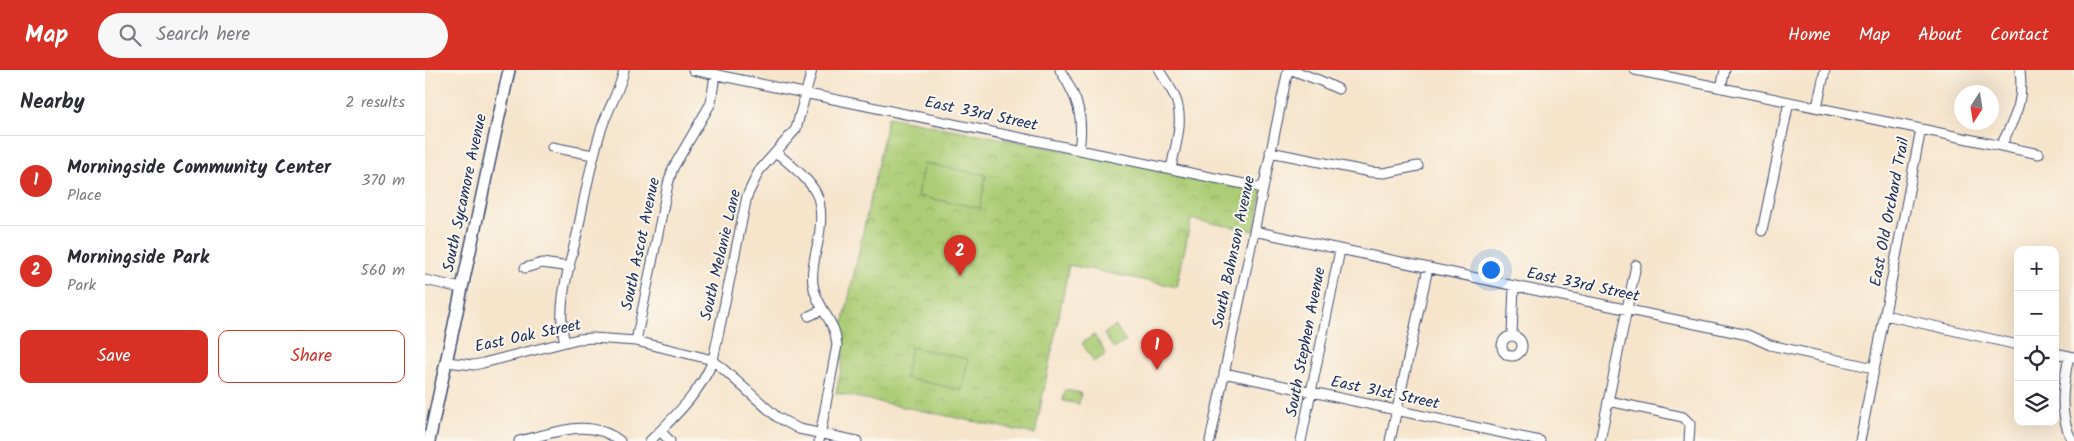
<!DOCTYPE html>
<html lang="en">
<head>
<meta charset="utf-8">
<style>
  body { margin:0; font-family:Kalam,sans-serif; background:#f7f7f7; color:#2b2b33 }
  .controls { position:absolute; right:15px; bottom:15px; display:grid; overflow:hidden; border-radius:10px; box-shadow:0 5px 20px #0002 }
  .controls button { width:45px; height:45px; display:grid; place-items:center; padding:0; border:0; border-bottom:1px solid #e1e1e2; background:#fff; color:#2b2b33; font:25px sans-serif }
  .compass { position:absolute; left:1529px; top:15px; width:45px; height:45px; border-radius:50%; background:#fff; box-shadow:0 5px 20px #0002; rotate:192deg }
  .you { position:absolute; left:1065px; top:199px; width:18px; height:18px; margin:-12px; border:4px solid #fff; border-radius:50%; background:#1a73e8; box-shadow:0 0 0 8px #1a73e833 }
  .badge { display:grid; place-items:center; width:32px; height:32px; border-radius:50%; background:#d93025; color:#fff; font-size:16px; font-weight:700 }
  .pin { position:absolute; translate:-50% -41px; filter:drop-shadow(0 1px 2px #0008) }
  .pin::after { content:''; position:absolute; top:26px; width:18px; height:15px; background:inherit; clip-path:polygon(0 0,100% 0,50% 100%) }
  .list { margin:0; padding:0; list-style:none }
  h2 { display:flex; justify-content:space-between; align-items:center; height:65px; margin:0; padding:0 20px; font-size:21px }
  h2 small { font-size:16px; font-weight:400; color:#7c7c81 }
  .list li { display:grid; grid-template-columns:32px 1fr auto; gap:15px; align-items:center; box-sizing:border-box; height:90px; padding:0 20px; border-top:1px solid #e1e1e2 }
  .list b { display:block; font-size:19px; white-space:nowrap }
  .list p { margin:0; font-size:16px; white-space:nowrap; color:#7c7c81 }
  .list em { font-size:16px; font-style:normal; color:#7c7c81 }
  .actions { display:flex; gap:10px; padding:15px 20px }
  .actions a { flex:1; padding:11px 0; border:1px solid #d93025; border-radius:10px; text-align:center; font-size:18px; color:#d93025 }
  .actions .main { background:#d93025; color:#fff }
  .icon { flex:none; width:28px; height:28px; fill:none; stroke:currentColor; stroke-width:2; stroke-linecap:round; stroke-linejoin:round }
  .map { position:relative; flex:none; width:1649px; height:371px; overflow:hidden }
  header { display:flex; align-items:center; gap:30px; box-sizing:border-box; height:70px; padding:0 25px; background:#d93025; color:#fff }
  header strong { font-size:24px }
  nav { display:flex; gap:28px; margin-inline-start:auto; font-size:18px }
  .search { width:350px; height:45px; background:#f7f7f7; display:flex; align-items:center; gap:12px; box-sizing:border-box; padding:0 18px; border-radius:28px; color:#7c7c81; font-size:19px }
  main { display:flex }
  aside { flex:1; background:#fff }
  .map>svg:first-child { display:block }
  .park { fill:url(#park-crowns); stroke:#647e6a }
  .pitch { fill:#accd76; stroke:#647e6a }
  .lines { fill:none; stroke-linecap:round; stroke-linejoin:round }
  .minor-casing { stroke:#3c4a6e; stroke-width:11 }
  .major-casing { stroke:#3c4a6e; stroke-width:14 }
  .minor { stroke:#fff; stroke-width:9 }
  .major { stroke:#fff; stroke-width:11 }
  .labels { text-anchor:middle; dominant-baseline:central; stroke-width:4; stroke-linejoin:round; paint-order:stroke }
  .street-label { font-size:16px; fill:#1b2f5e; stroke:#fbf7ec }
</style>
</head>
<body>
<header>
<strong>Map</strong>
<div class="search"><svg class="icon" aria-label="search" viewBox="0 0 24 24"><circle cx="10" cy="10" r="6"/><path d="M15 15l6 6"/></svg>Search here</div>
<nav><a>Home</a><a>Map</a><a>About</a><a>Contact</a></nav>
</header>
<main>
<aside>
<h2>Nearby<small>2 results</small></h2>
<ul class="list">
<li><span class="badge">1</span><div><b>Morningside Community Center</b><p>Place</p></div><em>370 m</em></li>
<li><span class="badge">2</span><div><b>Morningside Park</b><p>Park</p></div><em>560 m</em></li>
</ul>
<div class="actions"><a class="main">Save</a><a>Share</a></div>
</aside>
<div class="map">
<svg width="1649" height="371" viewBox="0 0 1649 371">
  <defs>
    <pattern id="park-crowns" width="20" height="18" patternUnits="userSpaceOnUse" patternTransform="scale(1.25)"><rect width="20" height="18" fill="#accd76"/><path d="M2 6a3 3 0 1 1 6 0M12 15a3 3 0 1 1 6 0" fill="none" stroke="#93b068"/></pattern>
  </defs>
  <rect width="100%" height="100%" fill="#fbf7ec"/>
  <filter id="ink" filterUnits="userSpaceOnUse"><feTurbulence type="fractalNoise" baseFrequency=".02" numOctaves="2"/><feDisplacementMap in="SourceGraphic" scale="10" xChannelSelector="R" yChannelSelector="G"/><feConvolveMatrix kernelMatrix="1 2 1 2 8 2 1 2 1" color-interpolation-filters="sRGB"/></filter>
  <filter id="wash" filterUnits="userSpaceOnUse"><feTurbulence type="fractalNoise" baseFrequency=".0096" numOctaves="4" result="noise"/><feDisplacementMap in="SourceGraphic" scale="20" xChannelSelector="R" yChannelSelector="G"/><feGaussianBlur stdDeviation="1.12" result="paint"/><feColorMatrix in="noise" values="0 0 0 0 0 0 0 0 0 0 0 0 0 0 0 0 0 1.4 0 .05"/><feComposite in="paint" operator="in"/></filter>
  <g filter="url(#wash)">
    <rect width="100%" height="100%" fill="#f6e4cb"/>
    <path class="park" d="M 463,47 L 838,118 L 829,161 L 766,149 L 752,217 L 644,195 L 610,364 L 411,323 C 415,303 421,285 416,264 Z
      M 640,320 L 656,323 L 654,334 L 638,331 Z"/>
    <path class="pitch" d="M 499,93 L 561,105 L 555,138 L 492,126 Z
      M 690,256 L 701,271 L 689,279 L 679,264 Z
      M 669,265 L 681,284 L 669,292 L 657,273 Z
      M 486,277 L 543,289 L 537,320 L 480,308 Z"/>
  </g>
  <g filter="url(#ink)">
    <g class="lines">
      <defs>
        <path id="minor" d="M 268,0 L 838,118
          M 635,0 C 653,28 659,46 654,80
          M 734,0 C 739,9 746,18 750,27 C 760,50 750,76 746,99
          M 867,0 L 896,11 L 913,19
          M 1210,0 L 1496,59 L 1435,371
          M 1296,18 L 1300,0
          M 1392,37 L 1400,0
          M 1496,59 L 1614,84
          M 1576,76 C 1590,46 1599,34 1595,0
          M 127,77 L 168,85
          M 351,82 C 387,114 403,121 393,172 C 390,187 386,200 388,214 C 390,231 403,245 409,260 C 411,265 411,270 412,275 L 394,371
          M 845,82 L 945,102 L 959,103 L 993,96
          M 829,161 L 1323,265 L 1345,275 L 1449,298
          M 1337,161 L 1364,32
          M 100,198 L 117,193 L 145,197
          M 0,210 L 36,218
          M 1460,245 L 1593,275
          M 384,246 L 397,240
          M 1087,265 L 1089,216
          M1077 276a10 10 0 1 1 20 0a10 10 0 1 1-20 0Z
          M 211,271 L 243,114 L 248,98 L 286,33 L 290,4
          M 140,272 C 130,237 145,195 153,160 C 160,125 166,90 177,57 C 184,37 195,20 199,0
          M 1630,283 L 1649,287
          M 1644,286 C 1638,315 1633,343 1647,371
          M 21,292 L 49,295 L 58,293 L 153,269 L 168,268 L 211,271 L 288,290 L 352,347 L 374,359 L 432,371
          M 799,303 L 1115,371
          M 1184,331 L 1258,347 L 1265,354 L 1264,371
          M 235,361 L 245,371
          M 94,371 C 128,364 163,346 195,371
          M 225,371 C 249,347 276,322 288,290 L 322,126 L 334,101 L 371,59 L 387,0
          M 785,371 L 863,0
          M 876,371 L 915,180
          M 965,371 L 1003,198
          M 1175,371 L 1211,195"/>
        <path id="major" d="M 4,371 L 84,0"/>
      </defs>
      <use href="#minor" class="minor-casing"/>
      <use href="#major" class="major-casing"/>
      <use href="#minor" class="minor"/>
      <use href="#major" class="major"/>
    </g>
  </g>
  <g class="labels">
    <g class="street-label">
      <text transform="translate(556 44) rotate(12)">East 33rd Street</text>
      <text transform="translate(40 123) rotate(-78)">South Sycamore Avenue</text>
      <text transform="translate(1465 142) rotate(-79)">East Old Orchard Trail</text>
      <text transform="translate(216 174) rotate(-78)">South Ascot Avenue</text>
      <text transform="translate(809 182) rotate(-78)">South Bahnson Avenue</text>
      <text transform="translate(296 185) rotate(-77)">South Melanie Lane</text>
      <text transform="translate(1158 215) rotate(12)">East 33rd Street</text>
      <text transform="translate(103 266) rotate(-12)">East Oak Street</text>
      <text transform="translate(881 272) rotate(-79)">South Stephen Avenue</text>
      <text transform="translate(960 323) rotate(12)">East 31st Street</text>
    </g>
  </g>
</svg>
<div class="controls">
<button>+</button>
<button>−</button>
<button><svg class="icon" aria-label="locate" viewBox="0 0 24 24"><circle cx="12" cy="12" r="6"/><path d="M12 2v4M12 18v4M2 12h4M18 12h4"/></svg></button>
<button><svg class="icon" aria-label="layers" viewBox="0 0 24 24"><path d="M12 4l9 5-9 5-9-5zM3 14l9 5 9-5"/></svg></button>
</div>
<svg class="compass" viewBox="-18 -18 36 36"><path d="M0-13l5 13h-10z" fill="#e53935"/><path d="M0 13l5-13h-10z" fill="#7c7c81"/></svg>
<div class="you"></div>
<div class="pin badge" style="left:732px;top:300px">1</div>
<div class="pin badge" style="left:535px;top:206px">2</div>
</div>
</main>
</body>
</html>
